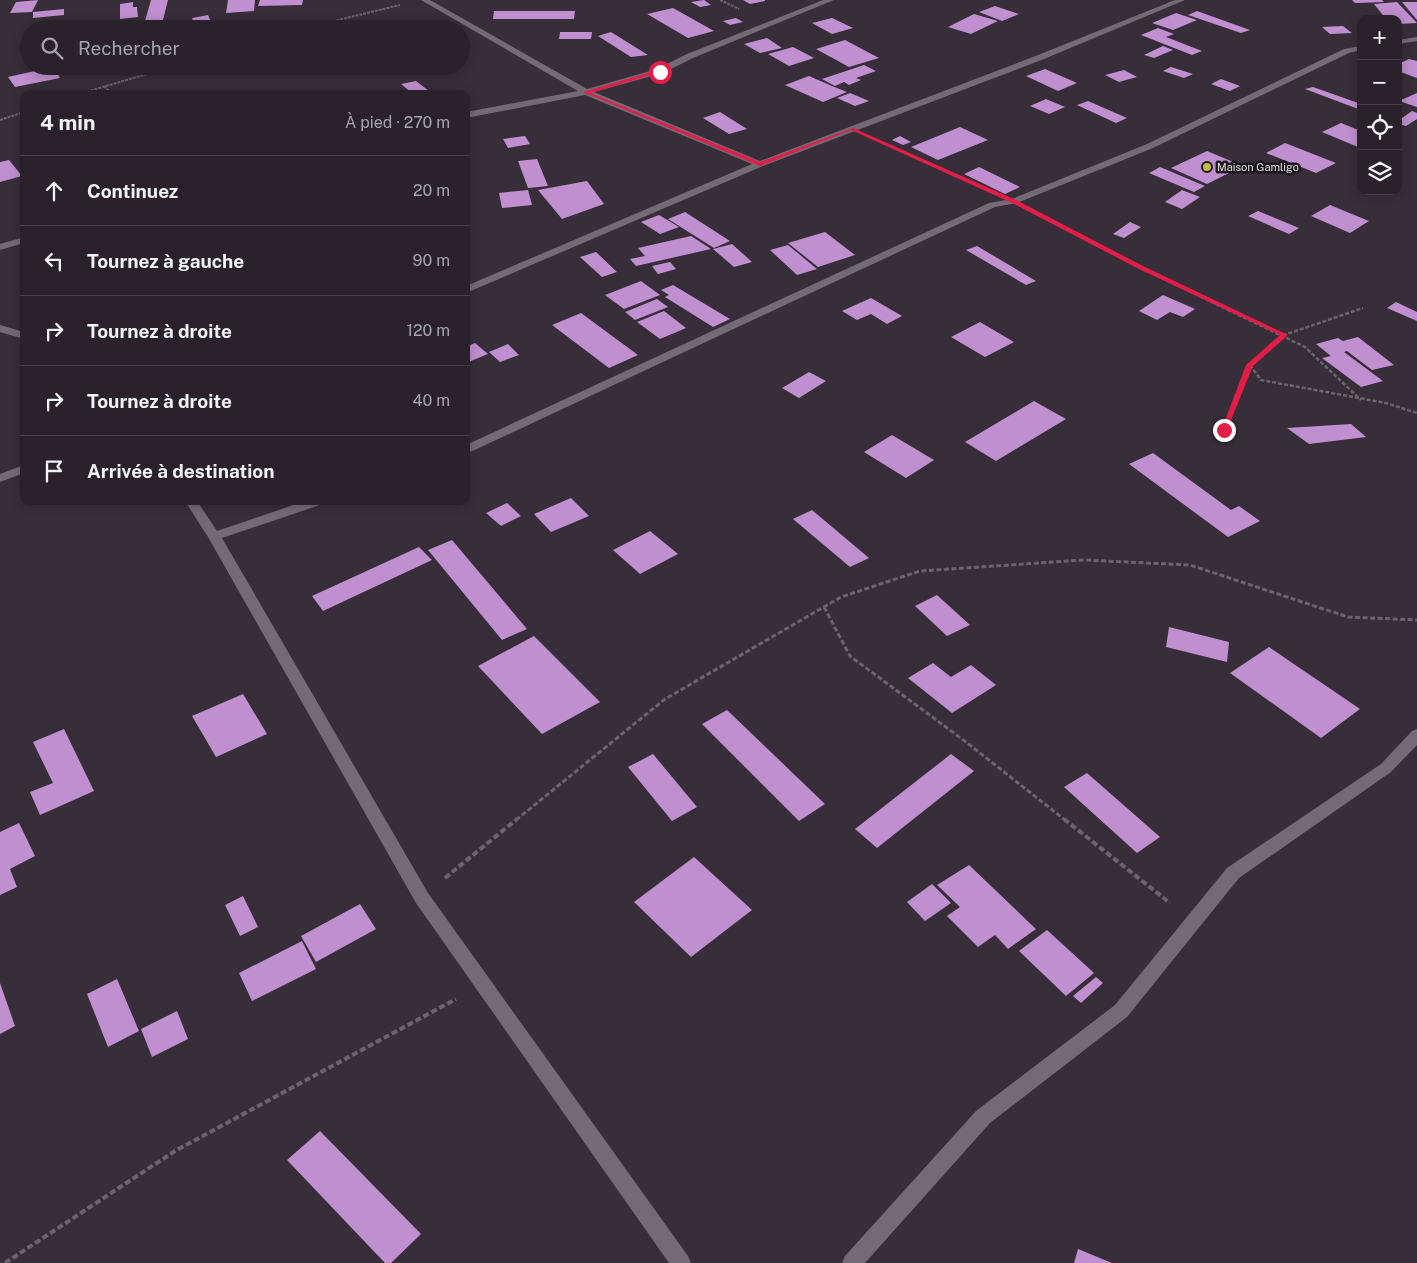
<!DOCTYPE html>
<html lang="fr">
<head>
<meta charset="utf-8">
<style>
  body { margin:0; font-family:"Public Sans",sans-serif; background:#312a33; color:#f1f3f6 }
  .controls { position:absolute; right:15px; top:15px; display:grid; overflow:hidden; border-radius:10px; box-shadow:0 2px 12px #0003 }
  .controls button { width:45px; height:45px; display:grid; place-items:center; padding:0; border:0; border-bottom:1px solid #453f47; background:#29222b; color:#f1f3f6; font:25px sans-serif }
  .stop { position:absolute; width:15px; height:15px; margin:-11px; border:4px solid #e11d48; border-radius:50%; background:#fff }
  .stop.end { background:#e11d48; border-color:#fff; box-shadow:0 1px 5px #0008 }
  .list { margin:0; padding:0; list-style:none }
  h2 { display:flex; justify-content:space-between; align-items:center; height:65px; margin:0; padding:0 20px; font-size:21px }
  h2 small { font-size:16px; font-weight:400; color:#a5a4a9 }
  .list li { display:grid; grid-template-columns:32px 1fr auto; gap:15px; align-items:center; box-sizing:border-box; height:70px; padding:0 20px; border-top:1px solid #453f47 }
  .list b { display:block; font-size:19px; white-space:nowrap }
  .list em { font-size:16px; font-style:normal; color:#a5a4a9 }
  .icon { flex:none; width:28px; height:28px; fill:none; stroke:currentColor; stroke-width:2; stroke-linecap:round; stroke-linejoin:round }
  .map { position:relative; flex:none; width:1417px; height:1263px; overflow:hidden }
  .search { position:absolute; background:#29222b; box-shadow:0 2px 12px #0003; left:20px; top:20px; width:450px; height:55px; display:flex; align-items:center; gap:12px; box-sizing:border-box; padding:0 18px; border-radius:28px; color:#a5a4a9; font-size:19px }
  .panel { position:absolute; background:#29222b; box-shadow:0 2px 12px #0003; left:20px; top:90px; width:450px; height:415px; border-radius:10px }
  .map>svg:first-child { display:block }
  .building { fill:#c08fcf }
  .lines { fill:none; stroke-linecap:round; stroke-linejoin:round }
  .path-far3 { stroke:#6b636d; stroke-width:2; stroke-dasharray:3 1; stroke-linecap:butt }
  .path-far2 { stroke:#6b636d; stroke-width:2.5; stroke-dasharray:4 2; stroke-linecap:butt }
  .path-far1 { stroke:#6b636d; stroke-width:3; stroke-dasharray:5 2.5; stroke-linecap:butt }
  .path { stroke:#6b636d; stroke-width:4; stroke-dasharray:6 3; stroke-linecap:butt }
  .minor { fill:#736a76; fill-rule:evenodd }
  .route { fill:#e11d48 }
  .poi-dot { fill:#c1bd40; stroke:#1c181d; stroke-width:2 }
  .labels { text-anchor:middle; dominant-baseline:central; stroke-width:5; stroke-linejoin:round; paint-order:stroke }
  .far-poi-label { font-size:11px; fill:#e0dbe2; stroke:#1c181d; text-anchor:start }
</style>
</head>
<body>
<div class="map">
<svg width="1417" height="1263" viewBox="0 0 1417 1263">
  <rect width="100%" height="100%" fill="#372e39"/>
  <path class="building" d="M 38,0 L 32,12 L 10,13 L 16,2 Z
    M 151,0 L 168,0 L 163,20 L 145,21 Z
    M 228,0 L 255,0 L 254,11 L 226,13 Z
    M 260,0 L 303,0 L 302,5 L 258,6 Z
    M 704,0 L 711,5 L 700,7 L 691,2 Z
    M 743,0 L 765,0 L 765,1 L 750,4 Z
    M 1352,0 L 1382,0 L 1384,2 L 1355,3 Z
    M 133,2 L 133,7 L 137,7 L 138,17 L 120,19 L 120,4 Z
    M 1397,2 L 1417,23 L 1398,24 L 1398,19 L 1386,19 L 1374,4 Z
    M 1402,2 L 1417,2 L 1417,20 Z
    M 995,6 L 1019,14 L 1002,21 L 979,12 Z
    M 673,8 L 714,31 L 688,38 L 647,14 Z
    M 64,9 L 64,15 L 33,18 L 33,12 Z
    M 494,11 L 575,11 L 574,19 L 493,19 Z
    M 1197,11 L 1250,30 L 1241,33 L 1188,15 Z
    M 1176,13 L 1197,20 L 1173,30 L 1152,23 Z
    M 974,14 L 998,21 L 971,34 L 948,27 Z
    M 208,15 L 214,29 L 196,29 L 192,18 Z
    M 736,18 L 743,22 L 730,25 L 723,21 Z
    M 832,18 L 853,28 L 832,34 L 812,23 Z
    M 106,20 L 101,27 L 74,28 L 79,21 Z
    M 371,20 L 379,29 L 359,29 L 354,23 Z
    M 1343,26 L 1352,33 L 1330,34 L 1322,27 Z
    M 1158,28 L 1174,34 L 1166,37 L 1202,51 L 1192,55 L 1141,35 Z
    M 560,32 L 592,32 L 591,39 L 559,39 Z
    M 611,32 L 648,55 L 631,57 L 598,36 Z
    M 767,38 L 782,48 L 760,53 L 744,44 Z
    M 845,40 L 879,58 L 849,67 L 816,49 Z
    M 1163,46 L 1173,50 L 1154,58 L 1144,55 Z
    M 793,47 L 814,58 L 789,66 L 768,54 Z
    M 1409,59 L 1417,61 L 1417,78 L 1398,71 L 1398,64 Z
    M 864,65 L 876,71 L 856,78 L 861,80 L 849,85 L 844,82 L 835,86 L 822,79 Z
    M 99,66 L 123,66 L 127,70 L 108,75 Z
    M 53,67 L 60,78 L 15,87 L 8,77 Z
    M 1171,67 L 1193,74 L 1184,78 L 1163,71 Z
    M 1045,69 L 1077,83 L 1058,91 L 1026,76 Z
    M 1124,70 L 1137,77 L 1119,82 L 1105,75 Z
    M 809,76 L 832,86 L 847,92 L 823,102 L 785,85 Z
    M 1221,79 L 1240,86 L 1230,91 L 1211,84 Z
    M 416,81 L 433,94 L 413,94 L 401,84 Z
    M 1313,87 L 1361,104 L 1361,110 L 1305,89 Z
    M 850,93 L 869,101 L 855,106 L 837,98 Z
    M 1417,93 L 1417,107 L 1399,101 Z
    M 1046,99 L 1065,107 L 1049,114 L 1030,106 Z
    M 1088,101 L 1127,118 L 1116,123 L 1077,105 Z
    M 1412,111 L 1417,113 L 1417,119 L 1406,126 L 1398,124 L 1398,121 Z
    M 720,112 L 747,129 L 729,134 L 703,118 Z
    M 1341,123 L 1361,131 L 1361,145 L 1358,147 L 1322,132 Z
    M 960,127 L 988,140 L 938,160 L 911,147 Z
    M 525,136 L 530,144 L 508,148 L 503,139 Z
    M 900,136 L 911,142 L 903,145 L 892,140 Z
    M 1285,143 L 1336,163 L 1316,173 L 1266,153 Z
    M 1207,151 L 1243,166 L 1207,184 L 1171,168 Z
    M 537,159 L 548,186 L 528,188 L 518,161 Z
    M 9,160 L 22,176 L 0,182 L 0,162 Z
    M 979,167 L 1020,187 L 1005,194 L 964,174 Z
    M 1160,167 L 1205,186 L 1194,192 L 1149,173 Z
    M 587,181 L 604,204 L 562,219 L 538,190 Z
    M 528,190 L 532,205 L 502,208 L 499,193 Z
    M 1182,190 L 1200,197 L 1182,209 L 1165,202 Z
    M 1330,205 L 1369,221 L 1350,233 L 1311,216 Z
    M 1258,211 L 1299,228 L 1289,234 L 1248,216 Z
    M 685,212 L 730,241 L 714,248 L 668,219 Z
    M 659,215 L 679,227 L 660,234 L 641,222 Z
    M 1130,222 L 1141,227 L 1124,238 L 1113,234 Z
    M 825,232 L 855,255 L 818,267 L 788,243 Z
    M 691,236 L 711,249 L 636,266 L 630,259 L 645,256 L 638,248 Z
    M 732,244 L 752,262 L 734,267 L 713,249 Z
    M 788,245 L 817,269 L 797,275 L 770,250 Z
    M 977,246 L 1036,281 L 1026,285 L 966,250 Z
    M 596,252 L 617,272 L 602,277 L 580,257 Z
    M 670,262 L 676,269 L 658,274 L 652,266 Z
    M 641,281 L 660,295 L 624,309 L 605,295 Z
    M 673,285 L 730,319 L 713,327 L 665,297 L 669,295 L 661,290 Z
    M 1163,295 L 1195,309 L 1183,317 L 1170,312 L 1157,320 L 1139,311 Z
    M 871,298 L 902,316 L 887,324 L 871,314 L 857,320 L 842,311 Z
    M 657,299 L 668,307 L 635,320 L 625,312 Z
    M 1396,302 L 1417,312 L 1417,321 L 1387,308 Z
    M 664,311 L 686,328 L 660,339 L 637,322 Z
    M 581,313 L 638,355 L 609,368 L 552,325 Z
    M 980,322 L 1014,342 L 985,357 L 951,337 Z
    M 1358,337 L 1394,365 L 1372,370 L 1347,351 L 1344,352 L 1383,381 L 1361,387 L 1322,358 L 1331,356 L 1316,344 L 1338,338 L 1343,341 Z
    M 475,343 L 488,354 L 466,363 L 466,347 Z
    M 508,344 L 519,355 L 500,362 L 489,352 Z
    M 809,372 L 826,381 L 799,398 L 782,388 Z
    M 1034,401 L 1066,419 L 996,461 L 965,442 Z
    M 1351,424 L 1366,437 L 1309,444 L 1287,428 Z
    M 892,435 L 934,460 L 906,478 L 864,452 Z
    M 1153,453 L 1231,510 L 1239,506 L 1260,521 L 1228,537 L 1129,464 Z
    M 571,498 L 589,516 L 551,532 L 534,514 Z
    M 507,503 L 521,516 L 501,526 L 486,513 Z
    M 812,510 L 869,558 L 850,567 L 793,519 Z
    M 650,531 L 678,554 L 640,574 L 613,550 Z
    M 452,540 L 527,629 L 502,640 L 428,550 Z
    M 419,547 L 432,560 L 323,611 L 312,596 Z
    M 937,595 L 970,625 L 947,636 L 915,606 Z
    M 1169,627 L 1229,642 L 1227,662 L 1166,647 Z
    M 534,636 L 600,702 L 542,734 L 478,666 Z
    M 1269,647 L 1360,709 L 1321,738 L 1230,673 Z
    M 933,663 L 951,677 L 971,665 L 996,685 L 952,713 L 908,678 Z
    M 243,694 L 267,734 L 216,757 L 192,716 Z
    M 727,710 L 825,804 L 799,821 L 702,724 Z
    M 64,729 L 94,791 L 40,815 L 30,792 L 53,783 L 33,742 Z
    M 653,754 L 697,807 L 672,821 L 628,767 Z
    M 951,754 L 974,771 L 877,848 L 855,829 Z
    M 1087,773 L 1160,837 L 1137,853 L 1064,787 Z
    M 19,823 L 35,856 L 10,869 L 17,887 L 0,895 L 0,832 Z
    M 694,857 L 752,910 L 691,957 L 634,902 Z
    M 969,865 L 1036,929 L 1008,949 L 995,935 L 978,947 L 947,916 L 960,907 L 937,885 Z
    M 932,884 L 951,903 L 925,921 L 907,902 Z
    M 243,896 L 258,927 L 240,936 L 225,905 Z
    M 360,904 L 376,929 L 316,962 L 301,936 Z
    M 1047,930 L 1094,973 L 1066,996 L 1019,951 Z
    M 302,941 L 316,969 L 252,1001 L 239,973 Z
    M 1096,977 L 1103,983 L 1081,1003 L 1073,996 Z
    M 117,979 L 139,1031 L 108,1047 L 87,994 Z
    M 0,983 L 15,1026 L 0,1034 Z
    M 177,1011 L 188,1039 L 152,1057 L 141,1029 Z
    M 320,1131 L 421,1234 L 391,1263 L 385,1263 L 287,1160 Z
    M 1078,1249 L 1112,1263 L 1074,1263 Z"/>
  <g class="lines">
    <path class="path-far3" d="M 720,0 L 739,9
      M 301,29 L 400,5
      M 104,86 L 112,94
      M 79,94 L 174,66
      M 0,120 L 24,112
      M 886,144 L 976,184"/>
    <path class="path-far2" d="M 1045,217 L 1141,268 L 1305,347 L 1361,400
      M 1250,365 L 1261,380 L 1386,403 L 1417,413
      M 1224,430 L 1250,365 L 1284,335 L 1363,308"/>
    <path class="path-far1" d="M 824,607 L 850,656 L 966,742 L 1065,820
      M 516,820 L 665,699 L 841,597 L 920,571 L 1084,560 L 1190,565 L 1348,617 L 1417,620"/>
    <path class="path" d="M 1064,819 L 1170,903
      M 445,878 L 517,819
      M 5,1263 L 175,1151 L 456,999"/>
    <path class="minor" d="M 421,0 L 430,0 L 587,89 L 657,69 L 687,54 L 823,0 L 834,0 L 693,58 L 663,73 L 594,92 L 760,161 L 1038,55 L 1175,0 L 1185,0 L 1044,59 L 763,166 L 466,293 L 466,286 L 752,164 L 585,95 L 466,118 L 466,112 L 578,91 Z
      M 1417,37 L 1417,41 L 1398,44 L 1398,40 Z
      M 1361,46 L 1361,50 L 1349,53 L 1153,148 L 1017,203 L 995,207 L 466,454 L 466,445 L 989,203 L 1012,199 L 1147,144 L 1344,49 Z
      M 24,237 L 24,243 L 0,250 L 0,244 Z
      M 0,325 L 24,332 L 24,339 L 0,332 Z
      M 24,465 L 24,473 L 0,482 L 0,474 Z
      M 185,501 L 197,501 L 217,531 L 305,501 L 325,501 L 323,504 L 222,538 L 428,893 L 688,1256 L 691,1263 L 669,1263 L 416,903 L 208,537 Z
      M 1417,729 L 1417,745 L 1391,772 L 1239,878 L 1127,1017 L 990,1123 L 865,1263 L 842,1263 L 845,1256 L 976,1111 L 1115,1005 L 1227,868 L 1381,764 L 1412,731 Z"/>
  </g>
  <path class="route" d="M 658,70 L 662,72 L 590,93 L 760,162 L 853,128 L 1016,200 L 1143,266 L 1288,335 L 1253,366 L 1227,430 L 1221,431 L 1246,365 L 1280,335 L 1139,269 L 1012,203 L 851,130 L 760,166 L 583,92 Z"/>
  <circle class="poi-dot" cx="1207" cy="167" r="5"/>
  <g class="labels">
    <g class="far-poi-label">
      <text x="1217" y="167">Maison Gamligo</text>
    </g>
  </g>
</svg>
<div class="controls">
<button>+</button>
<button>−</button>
<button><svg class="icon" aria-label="locate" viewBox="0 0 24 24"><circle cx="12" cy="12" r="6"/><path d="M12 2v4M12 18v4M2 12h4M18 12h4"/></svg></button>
<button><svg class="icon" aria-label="layers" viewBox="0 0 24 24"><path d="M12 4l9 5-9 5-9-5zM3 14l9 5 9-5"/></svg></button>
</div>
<div class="stop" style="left:660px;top:72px"></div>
<div class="stop end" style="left:1224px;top:430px"></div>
<div class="search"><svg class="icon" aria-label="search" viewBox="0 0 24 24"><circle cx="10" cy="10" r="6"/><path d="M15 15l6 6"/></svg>Rechercher</div>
<section class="panel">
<h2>4 min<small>À pied · 270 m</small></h2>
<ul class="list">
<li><svg class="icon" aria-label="ahead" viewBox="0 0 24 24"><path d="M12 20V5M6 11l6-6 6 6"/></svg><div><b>Continuez</b></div><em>20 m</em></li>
<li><svg class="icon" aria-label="left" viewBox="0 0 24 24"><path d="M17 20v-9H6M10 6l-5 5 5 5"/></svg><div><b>Tournez à gauche</b></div><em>90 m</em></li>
<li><svg class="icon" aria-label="right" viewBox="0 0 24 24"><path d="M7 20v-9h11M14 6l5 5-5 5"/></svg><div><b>Tournez à droite</b></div><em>120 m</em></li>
<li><svg class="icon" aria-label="right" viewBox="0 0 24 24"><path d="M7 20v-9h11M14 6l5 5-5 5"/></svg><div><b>Tournez à droite</b></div><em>40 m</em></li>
<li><svg class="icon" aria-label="arrive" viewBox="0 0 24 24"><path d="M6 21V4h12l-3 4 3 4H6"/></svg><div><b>Arrivée à destination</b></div></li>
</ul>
</section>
</div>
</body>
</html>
